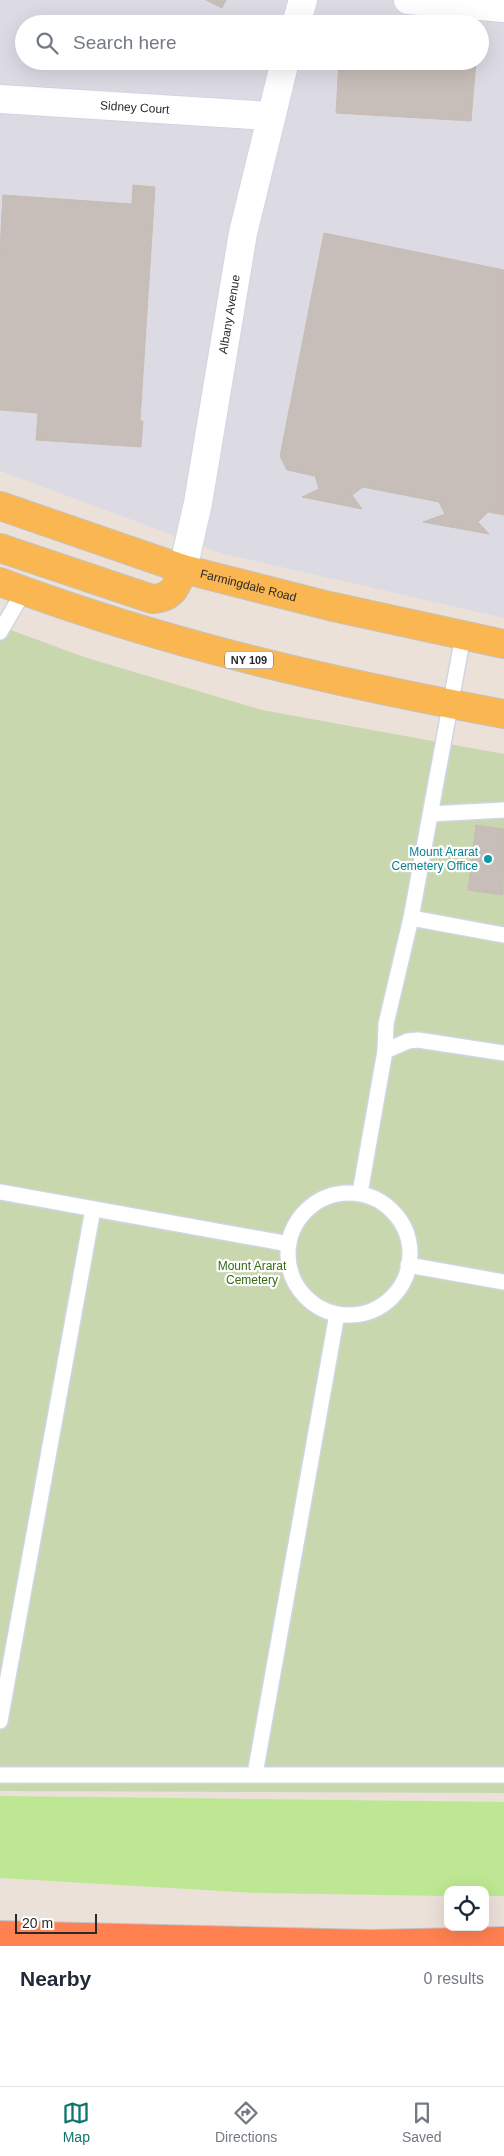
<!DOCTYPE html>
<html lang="en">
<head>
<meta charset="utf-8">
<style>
  body { margin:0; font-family:Helvetica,sans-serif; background:#f2f2f3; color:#1f2937 }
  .controls { position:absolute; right:15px; bottom:15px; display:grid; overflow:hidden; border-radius:10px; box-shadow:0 5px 20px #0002 }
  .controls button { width:45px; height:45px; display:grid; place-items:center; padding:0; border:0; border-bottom:1px solid #e0e1e3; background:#fff; color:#1f2937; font:25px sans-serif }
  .scale { position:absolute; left:15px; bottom:12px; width:82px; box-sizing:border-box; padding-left:5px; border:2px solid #292929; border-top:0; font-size:14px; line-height:18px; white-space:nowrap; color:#292929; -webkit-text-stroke:4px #fff; paint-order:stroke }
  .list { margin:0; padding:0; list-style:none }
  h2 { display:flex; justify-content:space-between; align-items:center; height:65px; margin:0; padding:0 20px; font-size:21px }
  h2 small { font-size:16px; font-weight:400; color:#747a83 }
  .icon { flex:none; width:28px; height:28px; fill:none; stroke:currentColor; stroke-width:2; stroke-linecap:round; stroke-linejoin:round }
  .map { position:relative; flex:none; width:504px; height:1946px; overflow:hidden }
  .search { position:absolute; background:#fff; box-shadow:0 5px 20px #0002; left:15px; right:15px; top:15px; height:55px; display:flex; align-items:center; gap:12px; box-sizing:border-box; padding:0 18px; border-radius:28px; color:#747a83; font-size:19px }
  .sheet { height:140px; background:#fff }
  nav { display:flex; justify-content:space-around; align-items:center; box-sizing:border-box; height:70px; border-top:1px solid #e0e1e3; background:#fff; font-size:14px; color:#747a83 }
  nav a { display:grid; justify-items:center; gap:2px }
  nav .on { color:#0f766e }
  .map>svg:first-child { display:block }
  .industrial { fill:#dcdbe4; fill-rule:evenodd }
  .green { fill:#bde792 }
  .cemetery { fill:#c9d7af }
  .building { fill:#c7beb9; stroke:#c7bdb3 }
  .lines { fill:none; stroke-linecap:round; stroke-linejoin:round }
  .lane-casing { stroke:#ced6e3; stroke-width:18 }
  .street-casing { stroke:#ced6e3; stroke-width:30 }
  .secondary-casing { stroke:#ced6e3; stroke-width:30 }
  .primary-casing { stroke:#c3c3c3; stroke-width:30 }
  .highway-casing { stroke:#c3c3c3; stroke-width:30 }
  .lane { stroke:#fff; stroke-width:15 }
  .street { stroke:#fff; stroke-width:28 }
  .secondary { stroke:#fff; stroke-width:28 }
  .primary { stroke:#f9b651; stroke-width:28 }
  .highway { stroke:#ff8051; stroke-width:28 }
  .culture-dot { fill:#0f9aa8; stroke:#fff; stroke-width:2 }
  .labels { text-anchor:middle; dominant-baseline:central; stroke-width:4.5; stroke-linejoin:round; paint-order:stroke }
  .shield { fill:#fff; stroke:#696969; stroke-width:1 }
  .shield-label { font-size:11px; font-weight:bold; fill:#292929 }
  .street-label { font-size:12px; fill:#292929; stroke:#fff }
  .culture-label { font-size:12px; fill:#0d838f; stroke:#fff; text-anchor:end }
  .park-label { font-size:12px; fill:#356a15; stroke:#fff }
</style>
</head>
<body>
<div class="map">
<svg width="504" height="1946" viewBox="0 0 504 1946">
  <rect width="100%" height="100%" fill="#ece1d9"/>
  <path class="industrial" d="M 0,0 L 504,0 L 504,618 L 224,554 L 0,471 ZM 24,24 L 480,24 L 480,61 L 24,61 Z"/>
  <path class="green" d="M 0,1796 L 504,1802 L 504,1896 L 485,1896 L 485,1890 L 448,1890 L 448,1896 L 258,1893 L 0,1878 Z"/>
  <path class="cemetery" d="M 0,626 L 84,657 L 262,710 L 504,754 L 504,1793 L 0,1791 Z"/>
  <path class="building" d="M 206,0 L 226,0 L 222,8 Z
    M 339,61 L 476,61 L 471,121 L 336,113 Z
    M 133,185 L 155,187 L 140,421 L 143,421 L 141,447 L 36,440 L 38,413 L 0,410 L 0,250 L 3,195 L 132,204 Z
    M 324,233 L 504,270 L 504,515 L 488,512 L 478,522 L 489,534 L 423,522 L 445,514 L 439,502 L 363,487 L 352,495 L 362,509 L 302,497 L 319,489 L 315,476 L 287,470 L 280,456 Z
    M 476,825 L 504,829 L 503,895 L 468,890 Z"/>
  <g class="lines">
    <defs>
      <path id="lane" d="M 0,632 L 24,591
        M 430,814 L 504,810
        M 411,918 L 504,935
        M 385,1051 L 408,1041 L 418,1040 L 504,1053
        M 0,1192 L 289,1244
        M288 1254a61 61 0 1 1 122 0a61 61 0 1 1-122 0Z
        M 360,1193 L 385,1051 L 386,1024 L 411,918 L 463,636
        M 408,1265 L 504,1282
        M 0,1721 L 93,1209
        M 255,1774 L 337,1314
        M 0,1775 L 504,1775"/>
      <g id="street">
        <path d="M 408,0 L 504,8"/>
        <path id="s1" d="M 0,99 L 270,116"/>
      </g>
      <g id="secondary">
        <path d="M 296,24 L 303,0"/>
        <path id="s2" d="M 183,569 L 198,503 L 243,233 L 285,61"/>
      </g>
      <g id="primary">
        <path id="s3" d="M 0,506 L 183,569 L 329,606 L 504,644"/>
        <path d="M 0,548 L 152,599 C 173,598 177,586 183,569"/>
        <path d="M 0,582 C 165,644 331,682 504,714"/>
      </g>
      <path id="highway" d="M 0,1935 L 371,1944 L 504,1941"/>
    </defs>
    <use href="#lane" class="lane-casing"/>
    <use href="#street" class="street-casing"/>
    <use href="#secondary" class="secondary-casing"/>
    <use href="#primary" class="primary-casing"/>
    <use href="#highway" class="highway-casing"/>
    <use href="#lane" class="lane"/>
    <use href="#street" class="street"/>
    <use href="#secondary" class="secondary"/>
    <use href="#primary" class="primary"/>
    <use href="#highway" class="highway"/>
  </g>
  <circle class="culture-dot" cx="488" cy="859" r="5"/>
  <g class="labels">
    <rect class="shield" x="225" y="651.5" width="48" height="17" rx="4"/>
    <g class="shield-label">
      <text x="249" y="660">NY 109</text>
    </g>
    <g class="street-label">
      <text stroke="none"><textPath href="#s1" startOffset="135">Sidney Court</textPath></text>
      <text stroke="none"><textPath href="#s2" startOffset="259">Albany Avenue</textPath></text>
      <text stroke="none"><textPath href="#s3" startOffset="261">Farmingdale Road</textPath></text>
    </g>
    <g class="culture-label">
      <text x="478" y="852">Mount Ararat<tspan x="478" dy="14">Cemetery Office</tspan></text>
    </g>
    <g class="park-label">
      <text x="252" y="1266">Mount Ararat<tspan x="252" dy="14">Cemetery</tspan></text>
    </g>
  </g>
</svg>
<div class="controls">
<button><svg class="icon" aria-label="locate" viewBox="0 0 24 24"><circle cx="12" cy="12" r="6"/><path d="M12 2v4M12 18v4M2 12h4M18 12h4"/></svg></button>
</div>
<div class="scale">20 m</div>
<div class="search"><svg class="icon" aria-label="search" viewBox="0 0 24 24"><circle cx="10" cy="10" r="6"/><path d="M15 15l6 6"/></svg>Search here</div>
</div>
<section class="sheet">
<h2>Nearby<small>0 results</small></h2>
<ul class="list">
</ul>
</section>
<nav>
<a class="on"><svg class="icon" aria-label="map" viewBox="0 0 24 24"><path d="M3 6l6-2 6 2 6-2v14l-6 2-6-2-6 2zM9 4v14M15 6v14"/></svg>Map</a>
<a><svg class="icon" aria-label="directions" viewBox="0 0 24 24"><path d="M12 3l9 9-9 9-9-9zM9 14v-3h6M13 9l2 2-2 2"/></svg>Directions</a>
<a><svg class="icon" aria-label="saved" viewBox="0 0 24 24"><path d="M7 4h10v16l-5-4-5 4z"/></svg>Saved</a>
</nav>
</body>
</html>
